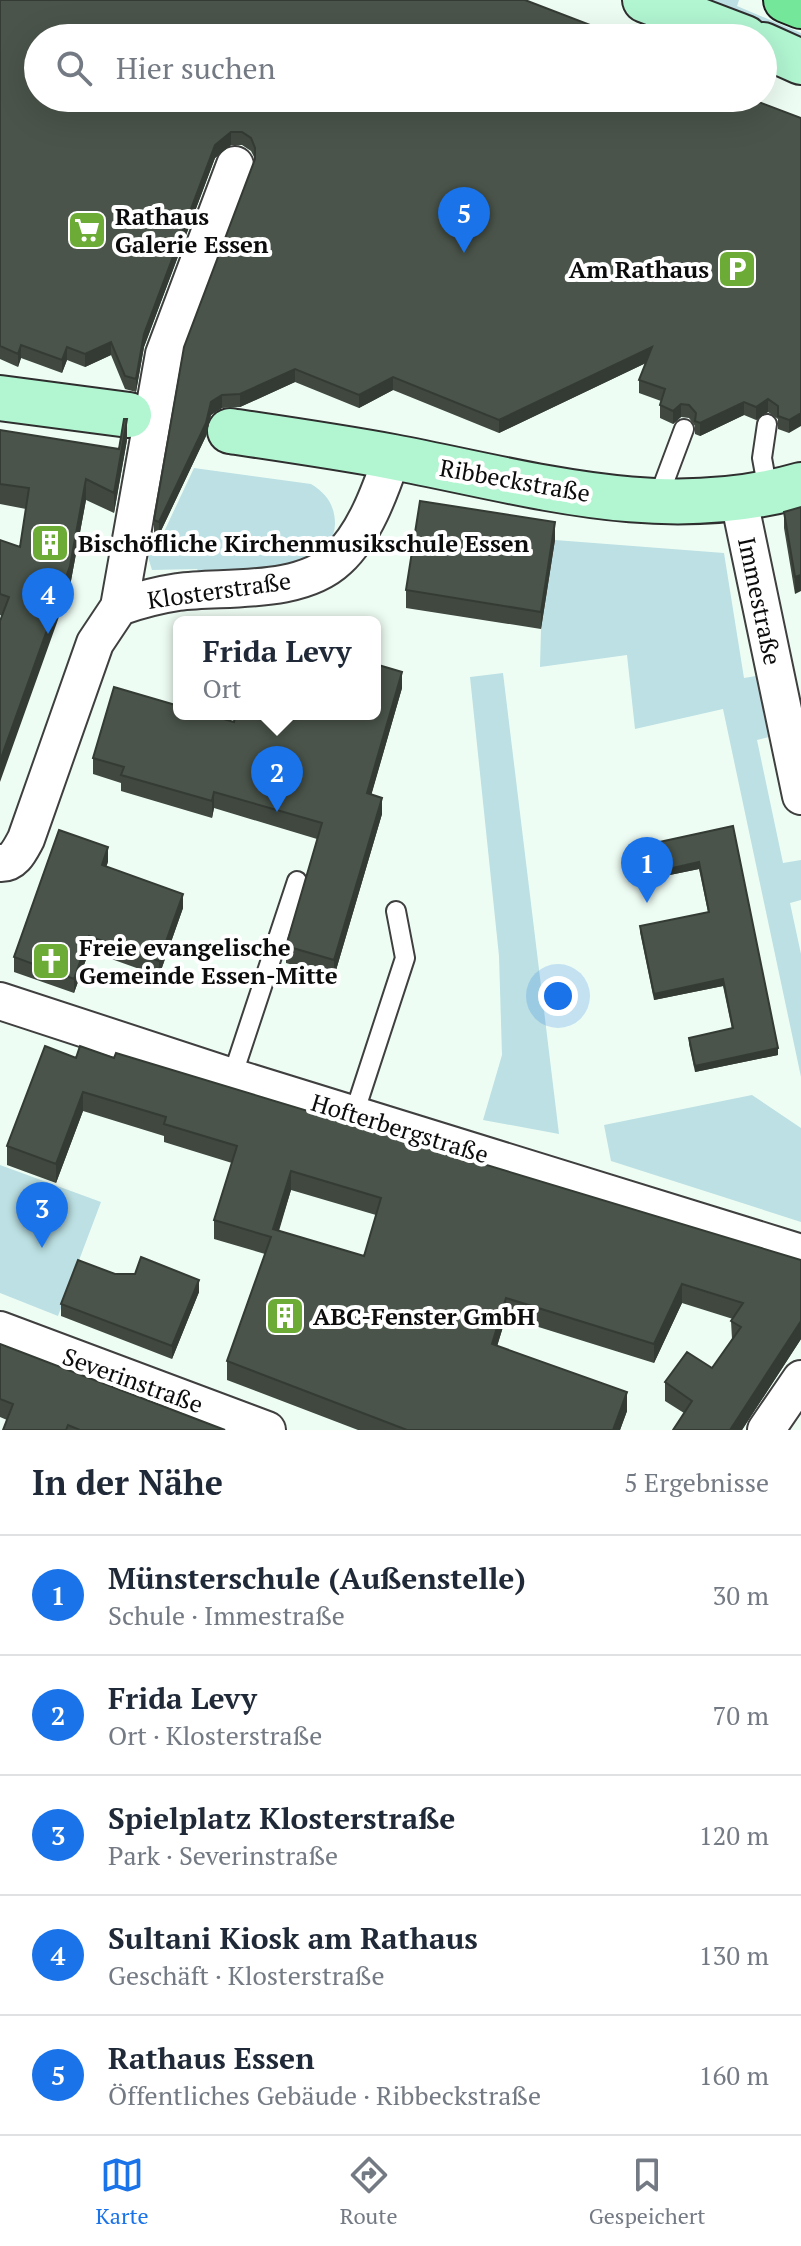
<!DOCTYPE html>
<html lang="de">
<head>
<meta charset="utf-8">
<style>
  body { margin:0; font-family:"PT Serif",serif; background:#f6f6f7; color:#1f2937 }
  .you { position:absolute; left:558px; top:996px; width:28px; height:28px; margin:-20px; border:6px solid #fff; border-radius:50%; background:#1a73e8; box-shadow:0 0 0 12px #1a73e833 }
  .badge { display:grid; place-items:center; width:52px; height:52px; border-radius:50%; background:#1a73e8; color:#fff; font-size:26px; font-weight:700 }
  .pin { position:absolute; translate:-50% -66px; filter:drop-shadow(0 2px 4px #0008) }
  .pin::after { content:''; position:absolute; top:42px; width:28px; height:24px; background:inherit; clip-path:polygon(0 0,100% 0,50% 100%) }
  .popup { position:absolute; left:173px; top:616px; width:208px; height:104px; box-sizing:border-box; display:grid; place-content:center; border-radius:12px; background:#fff; filter:drop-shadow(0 2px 6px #0005); font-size:26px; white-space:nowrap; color:#747a83 }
  .popup b { font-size:30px; color:#1f2937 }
  .popup::after { content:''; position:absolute; left:50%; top:100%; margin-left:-16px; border:16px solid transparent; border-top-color:#fff }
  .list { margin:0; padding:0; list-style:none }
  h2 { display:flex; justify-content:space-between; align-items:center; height:104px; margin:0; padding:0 32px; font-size:34px }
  h2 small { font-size:26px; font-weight:400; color:#747a83 }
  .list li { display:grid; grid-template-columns:52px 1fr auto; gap:24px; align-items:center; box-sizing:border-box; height:120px; padding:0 32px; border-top:2px solid #e0e1e3 }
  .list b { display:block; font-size:30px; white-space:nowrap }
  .list p { margin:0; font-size:26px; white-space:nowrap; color:#747a83 }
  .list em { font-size:26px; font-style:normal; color:#747a83 }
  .icon { flex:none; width:44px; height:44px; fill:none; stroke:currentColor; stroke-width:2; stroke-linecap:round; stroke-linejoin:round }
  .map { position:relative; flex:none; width:801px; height:1430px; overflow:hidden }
  .search { position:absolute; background:#fff; box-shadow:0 8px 32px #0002; left:24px; right:24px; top:24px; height:88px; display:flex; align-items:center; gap:20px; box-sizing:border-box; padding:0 28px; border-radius:44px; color:#747a83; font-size:30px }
  .sheet { height:704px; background:#fff }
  nav { display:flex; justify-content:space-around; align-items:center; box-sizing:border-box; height:112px; border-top:2px solid #e0e1e3; background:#fff; font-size:22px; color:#747a83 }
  nav a { display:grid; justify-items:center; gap:4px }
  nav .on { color:#1a73e8 }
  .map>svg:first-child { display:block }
  .green { fill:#bce0e3 }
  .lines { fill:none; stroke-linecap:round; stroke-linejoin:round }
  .lane-casing { stroke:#3f3f3f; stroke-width:22 }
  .street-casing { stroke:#3f3f3f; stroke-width:40 }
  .secondary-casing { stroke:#2e2e2e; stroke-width:48 }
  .primary-casing { stroke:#1d1d1d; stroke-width:48 }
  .lane { stroke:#fff; stroke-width:18 }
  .street { stroke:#fff; stroke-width:36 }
  .secondary { stroke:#b1f5d1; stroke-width:44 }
  .primary { stroke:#74e79b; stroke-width:44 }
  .wall { fill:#404840; fill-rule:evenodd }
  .shaded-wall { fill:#343b34 }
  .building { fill:#4a544a; stroke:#343b34; stroke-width:2; fill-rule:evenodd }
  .labels { text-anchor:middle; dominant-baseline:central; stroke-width:8; stroke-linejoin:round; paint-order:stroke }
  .poi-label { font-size:24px; font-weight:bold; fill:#0c0c0c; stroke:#fff; text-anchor:start }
  .street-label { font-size:24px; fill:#0c0c0c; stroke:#fff }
</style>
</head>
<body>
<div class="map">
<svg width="801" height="1430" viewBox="0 0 801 1430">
  <rect width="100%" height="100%" fill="#eefdf4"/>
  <path class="green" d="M 692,0 L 739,0 L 737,6 L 801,33 L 801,43 Z
    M 194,468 L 311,484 C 326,493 335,505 335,524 C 334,574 235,571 200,574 L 197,569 L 152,570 L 147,554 L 162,536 Z
    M 555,540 L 724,553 L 744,678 L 756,676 L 768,683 L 778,725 L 769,737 L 757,740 L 783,863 L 801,860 L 801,900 L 790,903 L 801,954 L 801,1077 L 723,709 L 635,729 L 627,655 L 540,667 L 541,629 Z
    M 503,673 L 559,1134 L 483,1120 L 502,1055 L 499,956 L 470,677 Z
    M 752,1095 L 801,1128 L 801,1222 L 611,1161 L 604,1125 Z
    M 0,1165 L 101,1202 L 58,1316 L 0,1293 Z"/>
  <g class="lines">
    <defs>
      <path id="lane" d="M 767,424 L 762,458 L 768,491
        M 657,501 L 684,429
        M 232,1077 L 297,881
        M 354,1114 L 405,958 L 396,911"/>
      <path id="street" d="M 739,500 L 801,796
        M 119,607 L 164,354 L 235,165
        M 0,863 C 14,864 20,850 26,839 L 95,643 L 119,607 C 139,600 158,595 178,592 C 227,586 300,595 338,559 C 365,534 380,491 392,457
        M 0,1001 L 232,1077 L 801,1253
        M 0,1330 L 267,1430
        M 766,1430 L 801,1379"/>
      <path id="secondary" d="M 645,0 L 745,38
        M 763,45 L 801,62
        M 0,398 L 129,415
        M 230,431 C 284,439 339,447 393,457 C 530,483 662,525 801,485"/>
      <path id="primary" d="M 786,0 L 801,6"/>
    </defs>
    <use href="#lane" class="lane-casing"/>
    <use href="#street" class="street-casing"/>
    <use href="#secondary" class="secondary-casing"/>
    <use href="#primary" class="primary-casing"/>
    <use href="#lane" class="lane"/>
    <use href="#street" class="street"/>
    <use href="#secondary" class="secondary"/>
    <use href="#primary" class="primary"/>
  </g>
  <path class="wall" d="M 0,0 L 593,38 L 801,118 L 789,433 L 778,429 L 778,419 L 768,412 L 756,420 L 744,415 L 700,436 L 695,434 L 695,426 L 689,418 L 681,417 L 673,424 L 660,418 L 660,405 L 661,401 L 639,393 L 639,380 L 646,363 L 499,433 L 393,390 L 359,408 L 295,382 L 240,407 L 222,408 L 211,415 L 206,436 L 159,535 L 154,533 L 154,520 L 255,159 L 251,151 L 242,145 L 231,145 L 215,158 L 144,347 L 136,392 L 125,389 L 111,355 L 85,367 L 67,360 L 62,373 L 21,358 L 18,367 L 0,359 Z
    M 0,430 L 119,449 L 127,440 L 114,513 L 86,500 L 70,586 L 2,616 L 0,615 L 0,540 L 20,547 L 26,509 L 0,504 Z
    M 801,507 L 795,594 L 784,528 L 784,512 Z
    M 555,540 L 541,629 L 406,608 L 406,590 Z
    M 402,688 L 371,795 L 382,814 L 334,977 L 286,963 L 286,946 L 317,839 L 214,808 L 212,818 L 121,791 L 121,783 L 93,774 L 93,758 L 234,722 Z
    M 733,826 L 778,1055 L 695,1072 L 689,1044 L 689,1038 L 732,1029 L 723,986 L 654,1000 L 640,932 L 640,926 L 708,912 L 699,869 L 655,878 L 650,850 L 650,844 Z
    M 108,862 L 106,866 L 183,908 L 159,976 L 89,951 L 74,993 L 14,972 L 14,957 Z
    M 76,1058 L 114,1058 L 801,1260 L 801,1339 L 742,1430 L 673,1430 L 684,1413 L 665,1401 L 665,1382 L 712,1368 L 732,1339 L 731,1321 L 733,1319 L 682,1303 L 654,1363 L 506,1317 L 497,1346 L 627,1411 L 620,1430 L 358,1430 L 227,1380 L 227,1361 L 265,1254 L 214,1239 L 214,1220 L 232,1163 L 164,1142 L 164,1136 L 83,1111 L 56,1183 L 7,1165 L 7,1146 ZM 291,1190 L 376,1215 L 364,1256 L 279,1231 Z
    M 115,1274 L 199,1292 L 172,1359 L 61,1316 L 61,1304 Z
    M 0,1344 L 225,1430 L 3,1430 L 7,1420 L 0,1417 Z"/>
  <path class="shaded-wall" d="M 231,132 L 231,145 L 215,158 L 144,347 L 136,392 L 136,379 L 144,334 L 215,145 Z
    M 111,342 L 111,355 L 85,367 L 85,354 Z
    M 21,345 L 21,358 L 18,367 L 18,354 Z
    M 67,347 L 67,360 L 62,373 L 62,360 Z
    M 652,347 L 652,360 L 499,433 L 499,420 Z
    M 295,369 L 295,382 L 240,407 L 240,394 Z
    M 393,377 L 393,390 L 359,408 L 359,395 Z
    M 222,395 L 222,408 L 211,415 L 206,436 L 159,535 L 159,522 L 211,402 Z
    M 768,399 L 768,412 L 756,420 L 756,407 Z
    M 744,402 L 744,415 L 700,436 L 700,423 Z
    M 681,404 L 681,417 L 673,424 L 673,411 Z
    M 801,413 L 801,426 L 789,433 L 789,420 Z
    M 127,419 L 127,440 L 114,513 L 114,493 Z
    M 86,479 L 86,500 L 70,586 L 0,782 L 0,761 Z
    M 555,522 L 555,540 L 541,629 L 541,612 Z
    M 801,575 L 801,591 L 795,594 L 795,577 Z
    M 402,672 L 402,688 L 367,810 L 367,793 Z
    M 214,792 L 214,808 L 212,818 L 212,801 Z
    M 382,798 L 382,814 L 334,977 L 334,960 Z
    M 108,847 L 108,862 L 102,879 L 102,865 Z
    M 699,862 L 699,869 L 655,878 L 655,872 Z
    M 183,894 L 183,908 L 159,976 L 159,961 Z
    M 89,936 L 89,951 L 74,993 L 74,979 Z
    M 723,979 L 723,986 L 654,1000 L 654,994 Z
    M 778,1048 L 778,1055 L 695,1072 L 695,1066 Z
    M 83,1092 L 83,1111 L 56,1183 L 56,1164 Z
    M 291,1171 L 291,1190 L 273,1248 L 273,1229 Z
    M 199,1280 L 199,1292 L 172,1359 L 172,1346 Z
    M 682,1284 L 682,1303 L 654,1363 L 654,1344 Z
    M 506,1298 L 506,1317 L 492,1363 L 492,1344 Z
    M 801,1321 L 801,1339 L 742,1430 L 730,1430 Z
    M 627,1392 L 627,1411 L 620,1430 L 613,1430 Z"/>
  <path class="building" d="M 0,0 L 525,0 L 593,26 L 589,37 L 592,38 L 38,38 L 38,98 L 748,98 L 801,118 L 801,413 L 789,420 L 778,416 L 778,406 L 768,399 L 756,407 L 744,402 L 700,423 L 695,421 L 696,413 L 689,405 L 681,404 L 673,411 L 660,405 L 665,389 L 639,380 L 652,347 L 499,420 L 393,377 L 359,395 L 295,369 L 240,394 L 222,395 L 211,402 L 206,423 L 159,522 L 154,520 L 184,347 L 255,159 L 255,148 L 251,138 L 242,132 L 231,132 L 215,145 L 144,334 L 136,379 L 125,376 L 111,342 L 85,354 L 67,347 L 62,360 L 21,345 L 18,354 L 0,346 Z
    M 124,419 L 127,419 L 114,493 L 86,479 L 70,566 L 0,761 L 0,621 L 9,597 L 0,594 L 0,540 L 20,547 L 29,488 L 0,484 L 0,430 L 119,449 Z
    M 420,501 L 555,522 L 541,612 L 406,590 Z
    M 801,507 L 801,575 L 795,577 L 784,512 Z
    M 375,664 L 402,672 L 367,793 L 382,798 L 334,960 L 286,946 L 322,823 L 214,792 L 212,801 L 121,775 L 124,767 L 93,758 L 114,687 L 179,706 L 179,714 L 206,714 L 234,722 L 236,714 L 375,714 Z
    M 733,826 L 778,1048 L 695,1066 L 689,1038 L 733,1028 L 723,979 L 654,994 L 640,926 L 709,912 L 699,862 L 655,872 L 650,844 Z
    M 59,830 L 108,847 L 102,865 L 183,894 L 159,961 L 89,936 L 74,979 L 14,957 Z
    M 45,1046 L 76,1058 L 80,1046 L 114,1058 L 116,1053 L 801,1260 L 801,1321 L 730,1430 L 673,1430 L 692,1401 L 665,1382 L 687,1352 L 712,1368 L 741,1327 L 731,1321 L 743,1303 L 682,1284 L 654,1344 L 506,1298 L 492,1344 L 627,1392 L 613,1430 L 407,1430 L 227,1361 L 271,1237 L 214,1220 L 237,1146 L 164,1124 L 166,1117 L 83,1092 L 56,1164 L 7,1146 ZM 291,1171 L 381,1198 L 364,1256 L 273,1229 Z
    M 141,1257 L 199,1280 L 172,1346 L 61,1304 L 78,1260 L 115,1274 L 135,1274 Z
    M 0,1344 L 225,1430 L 80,1430 L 68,1425 L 66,1430 L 3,1430 L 13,1404 L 0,1399 Z"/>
  <defs>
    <symbol id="supermarket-square" viewBox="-11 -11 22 22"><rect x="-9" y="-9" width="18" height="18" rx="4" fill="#6cab36" stroke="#fff"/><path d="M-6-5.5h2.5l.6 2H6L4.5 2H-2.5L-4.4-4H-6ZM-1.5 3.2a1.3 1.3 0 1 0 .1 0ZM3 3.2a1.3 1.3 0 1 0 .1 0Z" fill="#fff"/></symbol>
    <symbol id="parking-square" viewBox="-11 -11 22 22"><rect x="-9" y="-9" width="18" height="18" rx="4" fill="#6cab36" stroke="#fff"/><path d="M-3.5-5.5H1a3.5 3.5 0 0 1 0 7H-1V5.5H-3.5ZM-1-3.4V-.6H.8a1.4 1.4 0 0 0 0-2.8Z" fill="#fff"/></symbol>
    <symbol id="building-square" viewBox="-11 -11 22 22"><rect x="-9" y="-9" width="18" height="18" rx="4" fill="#6cab36" stroke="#fff"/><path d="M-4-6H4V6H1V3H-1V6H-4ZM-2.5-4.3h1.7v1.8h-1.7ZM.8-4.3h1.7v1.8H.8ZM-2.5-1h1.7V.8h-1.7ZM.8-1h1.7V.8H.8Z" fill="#fff"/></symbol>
    <symbol id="church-square" viewBox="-11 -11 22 22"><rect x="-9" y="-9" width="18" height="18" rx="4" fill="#6cab36" stroke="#fff"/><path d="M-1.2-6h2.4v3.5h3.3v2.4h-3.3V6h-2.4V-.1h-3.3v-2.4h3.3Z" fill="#fff"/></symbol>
  </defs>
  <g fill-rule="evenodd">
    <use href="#supermarket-square" x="65" y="208" width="44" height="44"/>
    <use href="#parking-square" x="715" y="247" width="44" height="44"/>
    <use href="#building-square" x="28" y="521" width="44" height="44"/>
    <use href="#church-square" x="29" y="939" width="44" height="44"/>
    <use href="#building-square" x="263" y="1294" width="44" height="44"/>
  </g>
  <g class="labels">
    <g class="poi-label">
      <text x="115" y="216">Rathaus<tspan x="115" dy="28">Galerie Essen</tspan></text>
      <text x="709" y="269" text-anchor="end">Am Rathaus</text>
      <text x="78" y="543">Bischöfliche Kirchenmusikschule Essen</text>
      <text x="79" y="947">Freie evangelische<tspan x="79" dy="28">Gemeinde Essen-Mitte</tspan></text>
      <text x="313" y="1316">ABC-Fenster GmbH</text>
    </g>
    <g class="street-label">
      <text transform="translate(515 480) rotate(10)">Ribbeckstraße</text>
      <text transform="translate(219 590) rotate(-8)">Klosterstraße</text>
      <text transform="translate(760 601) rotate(78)">Immestraße</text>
      <text transform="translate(400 1128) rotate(17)">Hofterbergstraße</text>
      <text transform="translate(133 1380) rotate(20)">Severinstraße</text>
    </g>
  </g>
</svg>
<div class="you"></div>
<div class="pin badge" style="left:647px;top:903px">1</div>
<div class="pin badge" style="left:277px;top:812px">2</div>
<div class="popup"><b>Frida Levy</b>Ort</div>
<div class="pin badge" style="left:42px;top:1248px">3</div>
<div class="pin badge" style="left:48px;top:634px">4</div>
<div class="pin badge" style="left:464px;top:253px">5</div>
<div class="search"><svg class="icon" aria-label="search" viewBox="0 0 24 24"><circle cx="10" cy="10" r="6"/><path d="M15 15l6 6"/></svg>Hier suchen</div>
</div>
<section class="sheet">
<h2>In der Nähe<small>5 Ergebnisse</small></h2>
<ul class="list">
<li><span class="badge">1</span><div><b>Münsterschule (Außenstelle)</b><p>Schule · Immestraße</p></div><em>30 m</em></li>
<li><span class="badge">2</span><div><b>Frida Levy</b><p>Ort · Klosterstraße</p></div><em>70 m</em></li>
<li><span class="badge">3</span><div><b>Spielplatz Klosterstraße</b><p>Park · Severinstraße</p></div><em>120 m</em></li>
<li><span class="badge">4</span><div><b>Sultani Kiosk am Rathaus</b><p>Geschäft · Klosterstraße</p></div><em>130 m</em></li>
<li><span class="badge">5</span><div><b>Rathaus Essen</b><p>Öffentliches Gebäude · Ribbeckstraße</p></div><em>160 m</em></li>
</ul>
</section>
<nav>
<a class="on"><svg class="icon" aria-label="map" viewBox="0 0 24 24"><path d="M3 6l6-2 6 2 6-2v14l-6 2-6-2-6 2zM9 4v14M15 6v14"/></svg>Karte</a>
<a><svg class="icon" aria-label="directions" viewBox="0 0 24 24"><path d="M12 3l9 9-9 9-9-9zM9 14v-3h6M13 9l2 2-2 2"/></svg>Route</a>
<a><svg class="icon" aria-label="saved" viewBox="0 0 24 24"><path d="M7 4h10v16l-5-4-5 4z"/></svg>Gespeichert</a>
</nav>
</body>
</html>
